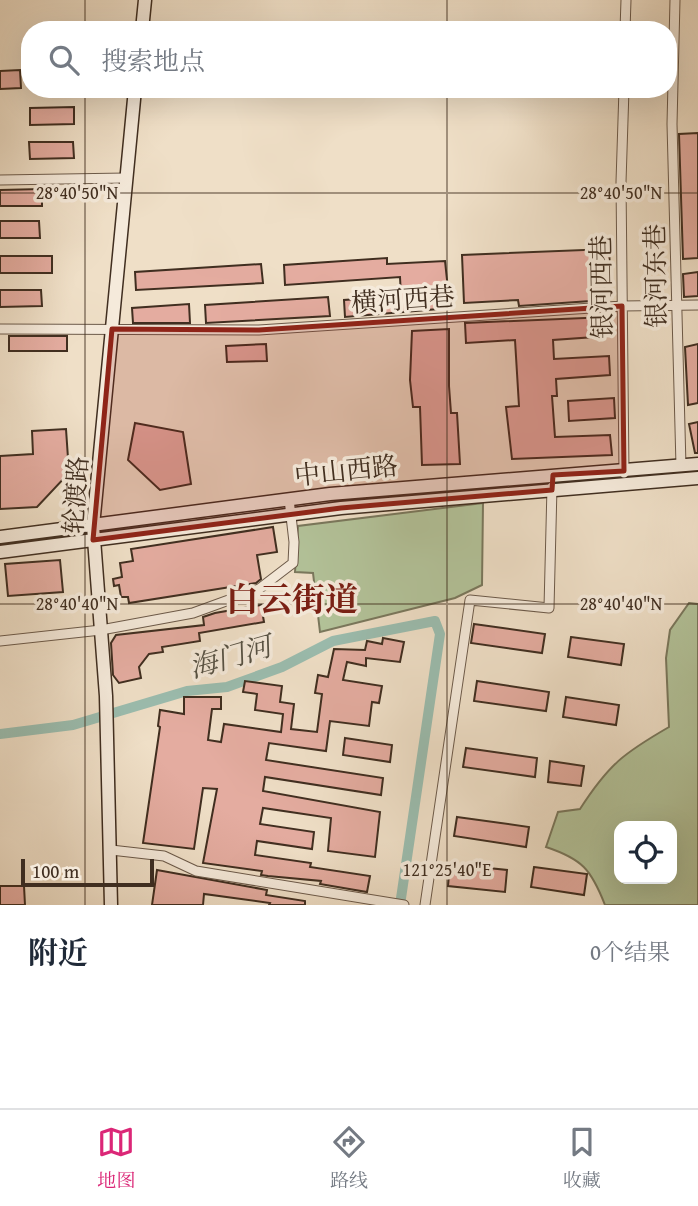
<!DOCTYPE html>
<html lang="zh">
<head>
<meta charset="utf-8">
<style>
  body { margin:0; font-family:"Gentium Book Plus","Noto Serif SC",serif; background:#f6f6f7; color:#1f2937 }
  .controls { position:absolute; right:21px; bottom:21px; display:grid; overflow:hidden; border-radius:14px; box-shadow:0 7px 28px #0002 }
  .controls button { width:63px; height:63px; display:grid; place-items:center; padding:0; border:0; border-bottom:2px solid #e0e1e3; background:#fff; color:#1f2937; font:35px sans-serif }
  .scale { position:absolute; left:21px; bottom:18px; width:133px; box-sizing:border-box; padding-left:7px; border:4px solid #402e20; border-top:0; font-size:19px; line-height:24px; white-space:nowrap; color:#402e20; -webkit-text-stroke:5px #f5eadb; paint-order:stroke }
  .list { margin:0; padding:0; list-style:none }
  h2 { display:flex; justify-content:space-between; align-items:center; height:91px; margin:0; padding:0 28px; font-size:30px }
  h2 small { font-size:23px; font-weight:400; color:#747a83 }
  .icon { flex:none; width:38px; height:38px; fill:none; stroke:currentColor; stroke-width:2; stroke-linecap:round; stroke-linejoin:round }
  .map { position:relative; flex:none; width:698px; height:905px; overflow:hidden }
  .search { position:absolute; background:#fff; box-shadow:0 7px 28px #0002; left:21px; right:21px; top:21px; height:77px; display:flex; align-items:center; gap:18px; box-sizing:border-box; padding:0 24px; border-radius:28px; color:#747a83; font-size:26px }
  .sheet { height:203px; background:#fff }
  nav { display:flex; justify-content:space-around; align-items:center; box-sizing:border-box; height:98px; border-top:2px solid #e0e1e3; background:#fff; font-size:19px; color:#747a83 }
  nav a { display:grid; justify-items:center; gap:4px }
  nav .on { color:#db2777 }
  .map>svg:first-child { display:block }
  .green { fill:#b3c39a; stroke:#7a785d; stroke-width:2; fill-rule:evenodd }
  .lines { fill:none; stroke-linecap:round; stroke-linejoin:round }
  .canal { stroke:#9bbdaf; stroke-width:10 }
  .building { fill:#e4aca0; stroke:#402e20; stroke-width:2 }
  .street-casing { stroke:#6c5a4a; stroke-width:11 }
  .secondary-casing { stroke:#402e20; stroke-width:15 }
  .street { stroke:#f5eadb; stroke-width:9 }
  .secondary { stroke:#f5eadb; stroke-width:12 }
  .marked { fill:#8f2418; fill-opacity:0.2; stroke:#8f2418; stroke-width:5; stroke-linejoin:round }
  .ticks { fill:none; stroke:#402e20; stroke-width:2; stroke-opacity:0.45 }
  .labels { text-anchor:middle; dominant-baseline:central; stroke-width:7; stroke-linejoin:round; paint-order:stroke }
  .street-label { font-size:26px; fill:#402e20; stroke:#f5eadb }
  .water-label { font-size:28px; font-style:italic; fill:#575244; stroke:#f5eadb }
  .district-label { font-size:33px; font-weight:bold; fill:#7a1f14; stroke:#f5eadb }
  .ticks-label { font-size:18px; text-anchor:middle; fill:#402e20; stroke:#f5eadb; stroke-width:7; stroke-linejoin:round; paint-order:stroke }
</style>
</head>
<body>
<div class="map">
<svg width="698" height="905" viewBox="0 0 698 905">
  <rect width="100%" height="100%" fill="#efdfc7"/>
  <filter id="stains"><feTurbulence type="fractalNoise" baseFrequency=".00286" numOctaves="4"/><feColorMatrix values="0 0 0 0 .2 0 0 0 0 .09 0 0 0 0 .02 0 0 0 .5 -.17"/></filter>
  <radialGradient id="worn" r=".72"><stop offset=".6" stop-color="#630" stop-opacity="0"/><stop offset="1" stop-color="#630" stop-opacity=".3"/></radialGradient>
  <path class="green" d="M 483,503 L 482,585 L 455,598 L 320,632 L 313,573 L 295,572 L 298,526 Z
    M 689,603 L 698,604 L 698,905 L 605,905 C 591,869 582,859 546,847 L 558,812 L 580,809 C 609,764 624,753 669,727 L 666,658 L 670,630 ZM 619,826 L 672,826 L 672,879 L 619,879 Z"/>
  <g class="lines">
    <path class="canal" d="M 0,734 L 73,725 L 187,691 L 227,687 L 282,667 L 333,641 L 435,621 L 440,634 L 400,905"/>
  </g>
  <path class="building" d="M 20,70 L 21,88 L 0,89 L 0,71 Z
    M 74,107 L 74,124 L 30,125 L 30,108 Z
    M 698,133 L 698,258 L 683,259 L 679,134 Z
    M 29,142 L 73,142 L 74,158 L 30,159 Z
    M 42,189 L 42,206 L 0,206 L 0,190 Z
    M 0,221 L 39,221 L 40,238 L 0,238 Z
    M 609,249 L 610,269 L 604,269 L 605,300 L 519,306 L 518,300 L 464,303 L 462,255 Z
    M 0,256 L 52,256 L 52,273 L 0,273 Z
    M 387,258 L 387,264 L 445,261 L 450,308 L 345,317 L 344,300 L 401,296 L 400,277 L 285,285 L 284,265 Z
    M 261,264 L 263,283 L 136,290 L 135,272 Z
    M 698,272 L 698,296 L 684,297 L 683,274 Z
    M 0,290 L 41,290 L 42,306 L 0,307 Z
    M 328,297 L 330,316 L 206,323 L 205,305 Z
    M 189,304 L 190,323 L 133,323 L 132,308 Z
    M 608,317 L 609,336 L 553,340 L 554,359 L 609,356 L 610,375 L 556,379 L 557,396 L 552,396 L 555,437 L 610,435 L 612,455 L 512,459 L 506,407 L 519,406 L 515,340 L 466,343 L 465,323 Z
    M 449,329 L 449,386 L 451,413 L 457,413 L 460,464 L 422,465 L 420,407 L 413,407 L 410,380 L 412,331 Z
    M 9,336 L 67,336 L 67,351 L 9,351 Z
    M 266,344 L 267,361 L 227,362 L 226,346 Z
    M 698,344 L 698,403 L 688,405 L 685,347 Z
    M 614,398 L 615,418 L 569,421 L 568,401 Z
    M 698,422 L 698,453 L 695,453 L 689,424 Z
    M 135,423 L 183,432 L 191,484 L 160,490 L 128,460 Z
    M 66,429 L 69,473 L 37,507 L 0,509 L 0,456 L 33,454 L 32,431 Z
    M 273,527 L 277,552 L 257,555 L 261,579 L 256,583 L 129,603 L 128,597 L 121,597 L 119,585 L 114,586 L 113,579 L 122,577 L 120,563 L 133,561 L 131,549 Z
    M 60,560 L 63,592 L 8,596 L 5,564 Z
    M 261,605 L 264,622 L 199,633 L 200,641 L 162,647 L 163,652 L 149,654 L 139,667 L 141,678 L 119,683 L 113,675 L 111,643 L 116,635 L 204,625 L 203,617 L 215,613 Z
    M 474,624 L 545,634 L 542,653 L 471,643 Z
    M 571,637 L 624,644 L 621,665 L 568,657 Z
    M 383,638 L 404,642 L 400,662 L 366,658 L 366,666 L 347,662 L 343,680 L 382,686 L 379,703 L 372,702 L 369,726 L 330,721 L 326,751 L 269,743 L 266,760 L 383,778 L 381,795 L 265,777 L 263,791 L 380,812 L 375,857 L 328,851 L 331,818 L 263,808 L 260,824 L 314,832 L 312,849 L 257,841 L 255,855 L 311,863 L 310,867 L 370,876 L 367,892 L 320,884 L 321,881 L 268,876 L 261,875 L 262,871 L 203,863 L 217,789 L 203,788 L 194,849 L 143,843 L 160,727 L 158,726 L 160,710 L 184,714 L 184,697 L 221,697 L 221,709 L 212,709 L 208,740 L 221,742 L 224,724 L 281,732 L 283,714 L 255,710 L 257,694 L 243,692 L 245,681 L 282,686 L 280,702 L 294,704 L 291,729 L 317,732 L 322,694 L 315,693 L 318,675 L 328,677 L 334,649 L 365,650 L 367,641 L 382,644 Z
    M 477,681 L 549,692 L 546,711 L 474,701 Z
    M 566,697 L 619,705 L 616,725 L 563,717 Z
    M 345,738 L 392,745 L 390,762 L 343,755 Z
    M 466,748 L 537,758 L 535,777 L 463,767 Z
    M 550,761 L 584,766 L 581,786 L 548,782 Z
    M 457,817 L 529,827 L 526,847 L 454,836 Z
    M 450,864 L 507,870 L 505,892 L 448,886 Z
    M 534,867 L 587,874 L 584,895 L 531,887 Z
    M 157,870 L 267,890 L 266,895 L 305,901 L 305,905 L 269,905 L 270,903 L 204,894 L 203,905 L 152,905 Z
    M 0,886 L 24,886 L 25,905 L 0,905 Z"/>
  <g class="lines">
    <defs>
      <path id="street" d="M 675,0 L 672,124 L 681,466
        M 625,30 L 626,0
        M 624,89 L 621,182 L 624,473
        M 0,180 L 126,178
        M 0,329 L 259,330 L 622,306 L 698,305
        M 0,641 L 101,630 L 193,613 L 259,589 L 293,563 L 294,542 L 289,499
        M 111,850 L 164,856 L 196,871 L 404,905
        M 425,905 L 470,600 L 549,608 L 552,487"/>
      <path id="secondary" d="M 142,30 L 145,0
        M 0,537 L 330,494 L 698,464
        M 0,552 L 341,508 L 698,478
        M 111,905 L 106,696 L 93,526 L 135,89"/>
    </defs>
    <use href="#street" class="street-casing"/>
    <use href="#secondary" class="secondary-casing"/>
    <use href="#street" class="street"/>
    <use href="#secondary" class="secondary"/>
  </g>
  <path class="marked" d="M 622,306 L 624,471 L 553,475 L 552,490 L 341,508 L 93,540 L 112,329 L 259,330 Z"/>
  <path class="ticks" d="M 85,0 L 85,30M 447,0 L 447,30M 85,89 L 85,905M 447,89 L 447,905M 0,193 L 698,193M 0,604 L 698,604"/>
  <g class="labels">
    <g class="street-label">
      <text transform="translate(655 276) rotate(-91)">银河东巷</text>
      <text transform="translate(601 287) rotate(-91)">银河西巷</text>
      <text transform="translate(403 299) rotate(-4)">横河西巷</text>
      <text transform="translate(346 470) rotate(-6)">中山西路</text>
      <text transform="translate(75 495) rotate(-86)">轮渡路</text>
    </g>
    <g class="water-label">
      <text transform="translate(230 656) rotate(-16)">海门河</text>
    </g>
    <g class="district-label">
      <text x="292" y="599">白云街道</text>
    </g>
  </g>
  <g class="ticks-label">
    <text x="77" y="199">28°40'50"N</text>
    <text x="621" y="199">28°40'50"N</text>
    <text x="77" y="610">28°40'40"N</text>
    <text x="621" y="610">28°40'40"N</text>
    <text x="447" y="876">121°25'40"E</text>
  </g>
  <rect width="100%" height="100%" filter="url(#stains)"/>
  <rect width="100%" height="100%" fill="url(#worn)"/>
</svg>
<div class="controls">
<button><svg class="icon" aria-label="locate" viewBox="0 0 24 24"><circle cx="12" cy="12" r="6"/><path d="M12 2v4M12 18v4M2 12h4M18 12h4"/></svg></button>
</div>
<div class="scale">100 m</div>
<div class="search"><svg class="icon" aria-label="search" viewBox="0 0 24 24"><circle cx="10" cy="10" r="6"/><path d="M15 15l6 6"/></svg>搜索地点</div>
</div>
<section class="sheet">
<h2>附近<small>0个结果</small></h2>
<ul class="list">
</ul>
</section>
<nav>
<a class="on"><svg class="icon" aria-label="map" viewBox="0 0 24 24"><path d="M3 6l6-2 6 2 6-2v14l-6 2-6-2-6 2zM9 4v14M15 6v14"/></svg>地图</a>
<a><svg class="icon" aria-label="directions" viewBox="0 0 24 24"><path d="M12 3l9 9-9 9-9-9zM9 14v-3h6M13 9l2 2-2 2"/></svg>路线</a>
<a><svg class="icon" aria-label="saved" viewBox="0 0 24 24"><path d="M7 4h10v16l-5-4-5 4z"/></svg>收藏</a>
</nav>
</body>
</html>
